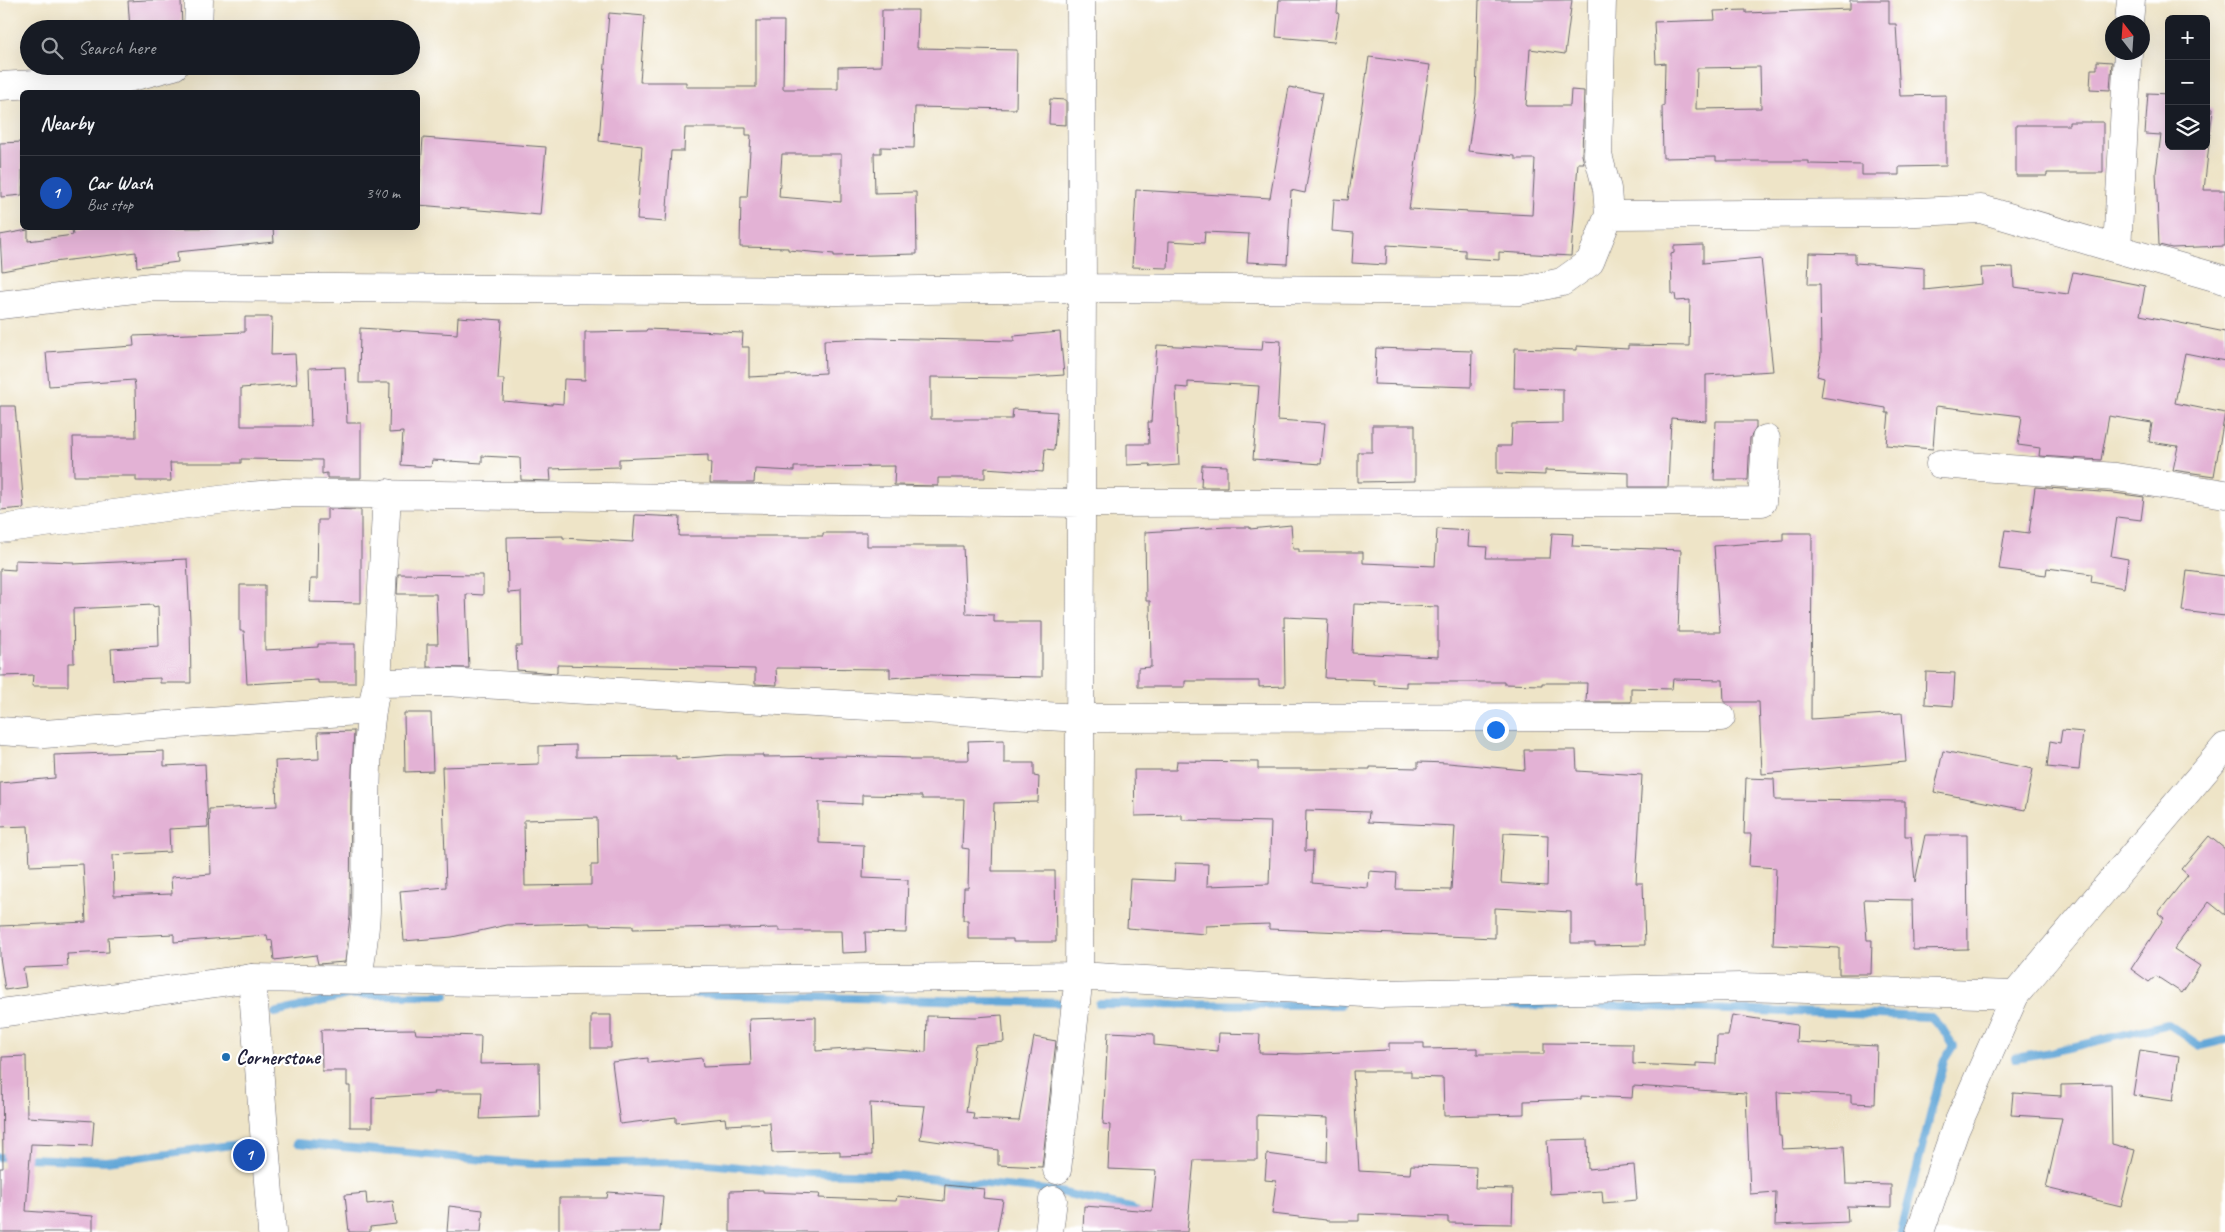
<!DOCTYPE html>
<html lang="en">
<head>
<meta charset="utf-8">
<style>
  body { margin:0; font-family:Caveat,sans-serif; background:#20242c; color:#f1f3f6 }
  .controls { position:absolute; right:15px; top:15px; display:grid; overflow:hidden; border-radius:8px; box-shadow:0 5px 20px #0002 }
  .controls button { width:45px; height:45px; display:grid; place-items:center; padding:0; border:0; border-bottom:1px solid #363941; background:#171b24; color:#f1f3f6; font:25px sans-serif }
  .compass { position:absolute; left:2105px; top:15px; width:45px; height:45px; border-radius:50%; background:#171b24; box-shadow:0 5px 20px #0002; rotate:343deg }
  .you { position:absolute; left:1495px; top:729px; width:18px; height:18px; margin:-12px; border:4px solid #fff; border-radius:50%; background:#1a73e8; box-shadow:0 0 0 8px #1a73e833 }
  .badge { display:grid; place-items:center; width:32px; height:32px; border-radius:50%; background:#2563eb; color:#fff; font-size:16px; font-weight:700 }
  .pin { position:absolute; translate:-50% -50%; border:2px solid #fff; box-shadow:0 1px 5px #0006 }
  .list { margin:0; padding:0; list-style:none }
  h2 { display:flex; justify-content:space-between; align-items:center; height:65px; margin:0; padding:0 20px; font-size:21px }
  h2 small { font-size:16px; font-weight:400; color:#9ea1a6 }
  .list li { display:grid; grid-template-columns:32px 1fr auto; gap:15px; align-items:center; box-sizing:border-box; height:75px; padding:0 20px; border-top:1px solid #363941 }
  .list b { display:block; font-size:19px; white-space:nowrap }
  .list p { margin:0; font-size:16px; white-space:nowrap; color:#9ea1a6 }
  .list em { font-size:16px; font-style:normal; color:#9ea1a6 }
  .icon { flex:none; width:28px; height:28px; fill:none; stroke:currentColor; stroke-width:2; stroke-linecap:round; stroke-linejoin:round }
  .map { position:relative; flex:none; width:2225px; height:1232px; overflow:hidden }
  .search { position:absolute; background:#171b24; box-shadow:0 5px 20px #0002; left:20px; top:20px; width:400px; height:55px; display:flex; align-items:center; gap:12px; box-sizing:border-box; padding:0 18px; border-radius:28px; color:#9ea1a6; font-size:19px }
  .panel { position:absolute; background:#171b24; box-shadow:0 5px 20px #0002; left:20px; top:90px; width:400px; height:140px; border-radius:8px }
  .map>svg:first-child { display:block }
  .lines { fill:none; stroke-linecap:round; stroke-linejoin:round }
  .stream { stroke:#64a7d8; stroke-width:8 }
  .building { fill:#e3b2d5; fill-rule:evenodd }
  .minor-casing { stroke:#69666c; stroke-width:29 }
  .tertiary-casing { stroke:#69666c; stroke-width:29 }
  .minor { stroke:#fff; stroke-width:28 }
  .tertiary { stroke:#fff; stroke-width:28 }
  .poi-dot { fill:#1f6fb2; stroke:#fff; stroke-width:2 }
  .labels { text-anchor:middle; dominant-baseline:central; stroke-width:4.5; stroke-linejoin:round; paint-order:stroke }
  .poi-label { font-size:20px; font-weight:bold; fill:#22223b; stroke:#fff; text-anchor:start }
</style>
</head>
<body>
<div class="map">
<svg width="2225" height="1232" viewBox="0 0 2225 1232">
  <rect width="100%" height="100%" fill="#fff"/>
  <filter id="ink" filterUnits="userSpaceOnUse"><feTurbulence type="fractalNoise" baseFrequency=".02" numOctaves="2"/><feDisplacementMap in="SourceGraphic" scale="10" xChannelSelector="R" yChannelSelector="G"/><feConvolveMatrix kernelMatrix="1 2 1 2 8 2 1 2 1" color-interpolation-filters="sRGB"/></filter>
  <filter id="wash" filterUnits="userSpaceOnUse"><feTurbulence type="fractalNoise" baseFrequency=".0096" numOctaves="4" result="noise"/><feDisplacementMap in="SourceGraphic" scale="20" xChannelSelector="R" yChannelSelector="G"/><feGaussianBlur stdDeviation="1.12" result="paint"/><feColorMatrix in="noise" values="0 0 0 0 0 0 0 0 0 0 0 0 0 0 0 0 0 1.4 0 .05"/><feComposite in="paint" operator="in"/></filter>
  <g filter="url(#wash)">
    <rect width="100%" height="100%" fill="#eee4c7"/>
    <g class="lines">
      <path class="stream" d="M 690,994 L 1064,1003
        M 1099,1004 L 1340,1005
        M 1499,1005 L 1621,1006 L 1931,1017 L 1944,1031 L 1953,1046 L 1944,1060 L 1901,1232
        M 275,1013 L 347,995 L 446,995
        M 2015,1058 L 2051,1052 L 2168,1024 L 2200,1046 L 2225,1040
        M 297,1143 L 531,1164 L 687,1162 L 802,1173 L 898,1175 L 1055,1191 L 1130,1208 L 1139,1214
        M 0,1157 L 107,1161 L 247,1143"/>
    </g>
    <g id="blocks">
      <path class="building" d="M 147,0 L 181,0 L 182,29 L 130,29 L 128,1 Z
        M 1279,0 L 1338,0 L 1337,13 L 1339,14 L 1334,42 L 1276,37 Z
        M 1479,0 L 1572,0 L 1565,54 L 1530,49 L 1526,106 L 1570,106 L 1571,90 L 1584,91 L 1582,155 L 1584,163 L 1578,163 L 1571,256 L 1499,252 L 1499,260 L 1465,258 L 1465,250 L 1387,245 L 1386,265 L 1352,263 L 1354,233 L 1332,231 L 1334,199 L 1348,200 L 1369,57 L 1430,65 L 1409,209 L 1532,215 L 1535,159 L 1515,159 L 1515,156 L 1468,151 L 1476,95 Z
        M 1850,0 L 1889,0 L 1889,24 L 1896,24 L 1900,96 L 1946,95 L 1946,166 L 1899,167 L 1899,175 L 1862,175 L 1862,165 L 1809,164 L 1809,161 L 1716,161 L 1716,157 L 1663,158 L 1662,106 L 1664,106 L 1665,63 L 1656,64 L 1654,22 L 1715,20 L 1714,11 L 1746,10 L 1746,13 L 1850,9 ZM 1760,67 L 1761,108 L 1696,109 L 1697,68 Z
        M 882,10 L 918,10 L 917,48 L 1017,50 L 1016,109 L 915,107 L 914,148 L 881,147 L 881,153 L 874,153 L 875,193 L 916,192 L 917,254 L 834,256 L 834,254 L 788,250 L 788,248 L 740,247 L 741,197 L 747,197 L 751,135 L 746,135 L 746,128 L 685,128 L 684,151 L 671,151 L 666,222 L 637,220 L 642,146 L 599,141 L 609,13 L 645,16 L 640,82 L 686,82 L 686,87 L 756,87 L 756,21 L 784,21 L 783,89 L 838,89 L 838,67 L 881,66 ZM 782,154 L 841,154 L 841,202 L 779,197 Z
        M 2097,61 L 2112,62 L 2110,90 L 2090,89 L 2091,69 L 2097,69 Z
        M 1289,87 L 1322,93 L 1305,193 L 1291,190 L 1287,264 L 1247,262 L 1249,234 L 1205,232 L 1204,243 L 1169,241 L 1168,268 L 1132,267 L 1136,190 L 1270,198 Z
        M 2148,93 L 2169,94 L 2169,146 L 2206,146 L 2206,107 L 2213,108 L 2204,190 L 2225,190 L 2225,246 L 2172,248 L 2159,245 L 2156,172 L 2161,135 L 2145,134 Z
        M 1050,99 L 1066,100 L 1066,125 L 1049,124 Z
        M 2069,122 L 2103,122 L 2103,173 L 2047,173 L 2047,176 L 2016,176 L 2016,125 L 2069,125 Z
        M 423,138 L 546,147 L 540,215 L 418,205 Z
        M 22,142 L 22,195 L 1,197 L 0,143 Z
        M 92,228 L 273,228 L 274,242 L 177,252 L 178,262 L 137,267 L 136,252 L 45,263 L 2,271 L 0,235 L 28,230 L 28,241 L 73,235 L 72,230 Z
        M 1703,245 L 1703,263 L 1761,258 L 1773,371 L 1706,375 L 1706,421 L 1671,418 L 1668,487 L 1629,487 L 1629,473 L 1545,470 L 1545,475 L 1497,473 L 1497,446 L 1511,446 L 1512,424 L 1563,423 L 1563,389 L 1514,388 L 1515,348 L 1577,350 L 1577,346 L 1628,349 L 1628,345 L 1689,346 L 1690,300 L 1676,301 L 1675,294 L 1672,294 L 1671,254 L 1674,253 L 1674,246 Z
        M 1809,253 L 1855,254 L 1855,263 L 1924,268 L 1924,290 L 1982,284 L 1981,268 L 2013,267 L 2014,287 L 2068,294 L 2073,272 L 2145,286 L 2140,315 L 2225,332 L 2225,361 L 2185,353 L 2175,403 L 2225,413 L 2214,476 L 2173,470 L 2178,446 L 2149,442 L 2152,423 L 2109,416 L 2101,460 L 2039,456 L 2040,448 L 2018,445 L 2022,416 L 1936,406 L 1933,449 L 1886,445 L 1889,413 L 1886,413 L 1886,408 L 1821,397 L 1824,378 L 1817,376 L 1821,355 L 1820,284 L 1808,284 Z
        M 245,317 L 272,317 L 271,355 L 295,354 L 297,384 L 241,388 L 241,426 L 311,426 L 309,368 L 345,367 L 347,423 L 361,423 L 361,478 L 327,478 L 327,473 L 322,474 L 322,460 L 241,459 L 241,463 L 170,463 L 171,481 L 136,481 L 136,476 L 74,476 L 73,437 L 136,437 L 135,386 L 134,380 L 49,386 L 46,352 L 134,346 L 133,336 L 245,332 Z
        M 458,317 L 502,320 L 498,379 L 504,379 L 503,401 L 552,405 L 552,403 L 563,404 L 564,379 L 585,380 L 585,332 L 646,331 L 647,329 L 743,333 L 742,347 L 749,347 L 749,377 L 825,373 L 824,340 L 871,338 L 1014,341 L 1014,336 L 1060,332 L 1064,375 L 1018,378 L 931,377 L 931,419 L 1012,419 L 1013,409 L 1057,412 L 1054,450 L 1045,449 L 1043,472 L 985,468 L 985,478 L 938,478 L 938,486 L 894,485 L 895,466 L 794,467 L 794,471 L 755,469 L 754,483 L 710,483 L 711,463 L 708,462 L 708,455 L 619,459 L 619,467 L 550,469 L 551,481 L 521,480 L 520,458 L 482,456 L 482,463 L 432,460 L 431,467 L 401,465 L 403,432 L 389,433 L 390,383 L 359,383 L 360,328 L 457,334 Z
        M 1263,340 L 1281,341 L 1277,420 L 1325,423 L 1321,464 L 1253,459 L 1259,386 L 1188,382 L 1188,388 L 1176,387 L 1179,465 L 1151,467 L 1150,464 L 1127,465 L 1127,444 L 1149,444 L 1148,422 L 1151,422 L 1157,345 L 1262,350 Z
        M 1376,348 L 1472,351 L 1471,387 L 1374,384 Z
        M 0,406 L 15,406 L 24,508 L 0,510 Z
        M 1716,421 L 1756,421 L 1756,428 L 1750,438 L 1748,480 L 1714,480 Z
        M 1372,425 L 1415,425 L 1415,481 L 1358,482 L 1358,452 L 1372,452 Z
        M 1202,465 L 1227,466 L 1227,487 L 1201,487 Z
        M 2035,487 L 2114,493 L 2144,497 L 2141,520 L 2117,517 L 2111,556 L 2128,559 L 2124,588 L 2091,582 L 2092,574 L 2047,568 L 2046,575 L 1999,569 L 2005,530 L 2029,533 Z
        M 327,509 L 361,510 L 361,603 L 309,602 L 310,579 L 317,579 L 318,520 L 327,520 Z
        M 635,515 L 680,517 L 679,536 L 823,536 L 823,533 L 867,533 L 867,546 L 963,546 L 966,614 L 994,615 L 994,622 L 1042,622 L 1042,677 L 929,675 L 890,678 L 890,669 L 776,668 L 777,685 L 755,684 L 755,669 L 557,665 L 557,673 L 517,670 L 516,646 L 522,646 L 521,592 L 508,593 L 507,537 L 563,536 L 563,538 L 633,542 Z
        M 1291,525 L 1293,549 L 1299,549 L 1299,552 L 1363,552 L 1363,563 L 1435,566 L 1437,529 L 1469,531 L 1468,546 L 1487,547 L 1486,558 L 1550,558 L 1552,533 L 1573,534 L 1572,546 L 1681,550 L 1678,632 L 1720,632 L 1714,546 L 1783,541 L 1783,533 L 1812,533 L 1811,719 L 1902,713 L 1906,762 L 1762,774 L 1759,702 L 1724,702 L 1723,680 L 1673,679 L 1672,689 L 1631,688 L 1631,702 L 1586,702 L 1587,683 L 1542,683 L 1542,685 L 1504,684 L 1504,682 L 1406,682 L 1406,687 L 1374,685 L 1374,680 L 1325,678 L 1328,619 L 1284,617 L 1285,686 L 1259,687 L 1259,681 L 1185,681 L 1185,687 L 1138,687 L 1138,668 L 1151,667 L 1150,601 L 1146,601 L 1145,532 L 1226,527 L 1250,527 L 1250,529 ZM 1354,604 L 1438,607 L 1438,657 L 1352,653 Z
        M 187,559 L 190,620 L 191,683 L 160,683 L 160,678 L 113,680 L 111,649 L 159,646 L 158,606 L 153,607 L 153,605 L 73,609 L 74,663 L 68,663 L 68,686 L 32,686 L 33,675 L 0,676 L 0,569 L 15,570 L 15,560 L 73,562 L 73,564 Z
        M 2187,571 L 2225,576 L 2225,616 L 2182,611 Z
        M 398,574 L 483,575 L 483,595 L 466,594 L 469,668 L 427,667 L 427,644 L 438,644 L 436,594 L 397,594 Z
        M 240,585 L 265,585 L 265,650 L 318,647 L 318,644 L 355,644 L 355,683 L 318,683 L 318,680 L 247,684 L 244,631 L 240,631 Z
        M 1926,672 L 1955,673 L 1953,706 L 1925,704 Z
        M 404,713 L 431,713 L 433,771 L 405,772 Z
        M 2062,730 L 2083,732 L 2079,770 L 2047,767 L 2050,741 L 2060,743 Z
        M 354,731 L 351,794 L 350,916 L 345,962 L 318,964 L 316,955 L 274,960 L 272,940 L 268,941 L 267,935 L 174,942 L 174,934 L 108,937 L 109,952 L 67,954 L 68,966 L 23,968 L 26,987 L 5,990 L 0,957 L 0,926 L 86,922 L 83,864 L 30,866 L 28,826 L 0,827 L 0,783 L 55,778 L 54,755 L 164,751 L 164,766 L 205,764 L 208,827 L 169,829 L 170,852 L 113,855 L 114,896 L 172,894 L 171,877 L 211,874 L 209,809 L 277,806 L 275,761 L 319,759 L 318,732 Z
        M 1004,740 L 1004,763 L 1034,763 L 1034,776 L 1039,777 L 1038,802 L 994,803 L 992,871 L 1055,871 L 1056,942 L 1013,942 L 1013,939 L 968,939 L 968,920 L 963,920 L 964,888 L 968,888 L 969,849 L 962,848 L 964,799 L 922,799 L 922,796 L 862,795 L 862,804 L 819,802 L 819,843 L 864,845 L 863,878 L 908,880 L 906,933 L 865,932 L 866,952 L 842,953 L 841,931 L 779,931 L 779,928 L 730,929 L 730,927 L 633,929 L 633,926 L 590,925 L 590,923 L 507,925 L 452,937 L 404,941 L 400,891 L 446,887 L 442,767 L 539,764 L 539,746 L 576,745 L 576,757 L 676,756 L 676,759 L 726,755 L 763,755 L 763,757 L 838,756 L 910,758 L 910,760 L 969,760 L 968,741 ZM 597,818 L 598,865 L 591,865 L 591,885 L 525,886 L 524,820 Z
        M 1524,750 L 1576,750 L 1577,771 L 1642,775 L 1636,883 L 1643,883 L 1645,945 L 1595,946 L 1595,943 L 1571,943 L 1571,912 L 1495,908 L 1495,938 L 1269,929 L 1269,924 L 1206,926 L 1206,934 L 1127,928 L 1130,879 L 1174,881 L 1175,863 L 1208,864 L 1207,886 L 1269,884 L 1271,822 L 1182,820 L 1182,815 L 1135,816 L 1134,770 L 1176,770 L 1177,761 L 1258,762 L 1258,769 L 1370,769 L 1370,767 L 1418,768 L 1418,762 L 1448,763 L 1525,770 ZM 1306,810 L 1369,812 L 1368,822 L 1455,826 L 1451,890 L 1396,889 L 1397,873 L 1369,871 L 1368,888 L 1312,883 L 1313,851 L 1305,851 ZM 1504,833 L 1548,835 L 1547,886 L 1501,883 Z
        M 1943,751 L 2033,769 L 2025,810 L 1934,792 Z
        M 1746,778 L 1774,779 L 1775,800 L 1905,801 L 1905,836 L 1911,836 L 1915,882 L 1925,835 L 1967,835 L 1968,949 L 1913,950 L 1912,900 L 1864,899 L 1867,940 L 1872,940 L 1871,974 L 1839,974 L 1839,948 L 1773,945 L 1776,868 L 1749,866 L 1751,834 L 1744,834 Z
        M 2209,836 L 2225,849 L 2225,915 L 2209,902 L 2174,949 L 2200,966 L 2182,993 L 2156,976 L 2149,982 L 2131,969 L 2164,918 L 2158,913 L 2188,875 L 2181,869 Z
        M 591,1015 L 611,1015 L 611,1048 L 591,1048 Z
        M 1002,1015 L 1004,1042 L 975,1045 L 966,1112 L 974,1113 L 973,1119 L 1019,1121 L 1034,1037 L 1056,1041 L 1042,1167 L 998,1165 L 998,1150 L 920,1139 L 925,1106 L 870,1103 L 872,1155 L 840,1156 L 840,1151 L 772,1153 L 770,1123 L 726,1125 L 725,1118 L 676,1123 L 676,1117 L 620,1124 L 612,1062 L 648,1058 L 648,1063 L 702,1058 L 703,1067 L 751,1065 L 749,1019 L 816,1017 L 816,1051 L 867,1048 L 926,1052 L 927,1016 L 976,1017 Z
        M 1732,1015 L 1797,1025 L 1796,1042 L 1877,1046 L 1875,1104 L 1851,1103 L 1851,1095 L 1777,1092 L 1779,1136 L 1781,1136 L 1782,1149 L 1844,1146 L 1846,1184 L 1891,1185 L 1891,1207 L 1847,1206 L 1848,1222 L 1775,1225 L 1776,1192 L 1750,1194 L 1746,1093 L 1633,1086 L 1632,1098 L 1581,1096 L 1581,1099 L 1524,1101 L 1524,1114 L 1444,1116 L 1443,1078 L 1411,1077 L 1411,1071 L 1353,1071 L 1359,1171 L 1410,1174 L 1411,1165 L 1476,1167 L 1475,1188 L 1513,1189 L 1512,1224 L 1448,1223 L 1448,1217 L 1359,1214 L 1359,1221 L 1326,1221 L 1326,1220 L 1272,1214 L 1276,1181 L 1265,1180 L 1267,1154 L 1327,1162 L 1328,1118 L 1257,1115 L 1257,1160 L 1194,1160 L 1187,1232 L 1083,1232 L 1084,1206 L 1152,1211 L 1156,1171 L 1108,1169 L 1110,1125 L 1103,1124 L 1108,1032 L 1154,1034 L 1154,1045 L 1218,1051 L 1219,1033 L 1260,1034 L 1259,1053 L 1298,1054 L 1389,1050 L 1389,1043 L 1424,1043 L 1424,1049 L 1477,1048 L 1477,1054 L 1544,1054 L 1544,1043 L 1633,1044 L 1633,1064 L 1696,1067 L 1696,1063 L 1716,1064 L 1717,1036 L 1728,1036 Z
        M 415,1029 L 416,1034 L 481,1036 L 480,1064 L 539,1063 L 540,1117 L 480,1119 L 482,1092 L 433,1092 L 434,1094 L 372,1098 L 372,1127 L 350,1127 L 350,1086 L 347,1086 L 347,1071 L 322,1071 L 321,1030 Z
        M 2140,1050 L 2179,1056 L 2173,1101 L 2133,1095 Z
        M 26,1056 L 27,1117 L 94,1121 L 92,1146 L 31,1144 L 26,1211 L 93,1216 L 93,1232 L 0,1232 L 0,1168 L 3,1168 L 2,1057 Z
        M 2111,1084 L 2112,1144 L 2135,1150 L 2121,1206 L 2046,1188 L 2062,1118 L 2011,1115 L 2013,1093 L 2061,1096 L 2061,1085 Z
        M 1587,1139 L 1588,1169 L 1634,1165 L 1637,1200 L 1603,1203 L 1602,1191 L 1550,1194 L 1547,1140 Z
        M 945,1185 L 984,1189 L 983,1198 L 1003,1200 L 997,1232 L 730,1232 L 730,1191 L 763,1190 L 763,1192 L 820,1194 L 819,1198 L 896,1201 L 897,1196 L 944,1201 Z
        M 608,1192 L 663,1196 L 660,1232 L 559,1232 L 559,1198 L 607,1198 Z
        M 366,1193 L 367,1204 L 393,1201 L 396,1224 L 370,1227 L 370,1232 L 349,1232 L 345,1195 Z
        M 449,1206 L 483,1210 L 481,1232 L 447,1232 Z"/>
    </g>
  </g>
  <g filter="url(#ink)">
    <use href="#blocks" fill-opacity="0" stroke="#69666c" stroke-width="1"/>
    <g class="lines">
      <defs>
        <path id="minor" d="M 1081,0 L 1082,288 L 1079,976 L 1381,994 L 1741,987 L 2015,995
          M 2129,22 L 2131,0
          M 198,29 L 199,0
          M 2128,52 L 2117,249 L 2225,280
          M 0,86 L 124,79 L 174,66
          M 1609,215 L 1895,213 L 1981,209 L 2117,249
          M 0,305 L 151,287 L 838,291 L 1082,288 L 1519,291 L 1562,282 L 1590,262 L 1609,215 L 1607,189 L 1598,155 L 1602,0
          M 1940,464 L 2116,477 L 2225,494
          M 0,529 L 249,496 L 284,493 L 1081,503 L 1762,502 L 1766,439
          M 377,683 L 444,682 L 1081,718 L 1721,717
          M 0,731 L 44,734 L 371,710
          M 358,980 C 361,956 366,932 366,908 C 368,833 361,756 377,683 L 387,493
          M 272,1232 L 252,978 L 483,982 L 1079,976 L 1057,1170
          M 1049,1232 L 1053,1200"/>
        <path id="tertiary" d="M 0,1013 L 252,978
          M 1920,1232 L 1955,1130 L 2015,995 L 2225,747"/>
      </defs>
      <use href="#minor" class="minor-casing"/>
      <use href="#tertiary" class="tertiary-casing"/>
      <use href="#minor" class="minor"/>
      <use href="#tertiary" class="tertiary"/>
    </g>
  </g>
  <circle class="poi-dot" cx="226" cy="1057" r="5"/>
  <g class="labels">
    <g class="poi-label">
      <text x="236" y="1057">Cornerstone</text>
    </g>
  </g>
</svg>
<div class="controls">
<button>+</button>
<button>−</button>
<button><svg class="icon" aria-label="layers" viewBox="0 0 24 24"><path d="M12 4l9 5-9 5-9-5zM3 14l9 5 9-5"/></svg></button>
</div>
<svg class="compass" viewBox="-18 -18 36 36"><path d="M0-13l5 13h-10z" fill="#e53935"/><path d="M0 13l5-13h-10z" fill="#9ea1a6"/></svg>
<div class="you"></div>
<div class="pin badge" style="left:249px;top:1155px;background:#1a4fb4">1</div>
<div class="search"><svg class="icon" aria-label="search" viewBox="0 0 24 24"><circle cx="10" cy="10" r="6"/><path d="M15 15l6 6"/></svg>Search here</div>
<section class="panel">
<h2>Nearby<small></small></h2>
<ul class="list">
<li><span class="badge" style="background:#1a4fb4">1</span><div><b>Car Wash</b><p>Bus stop</p></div><em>340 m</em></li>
</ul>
</section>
</div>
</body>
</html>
